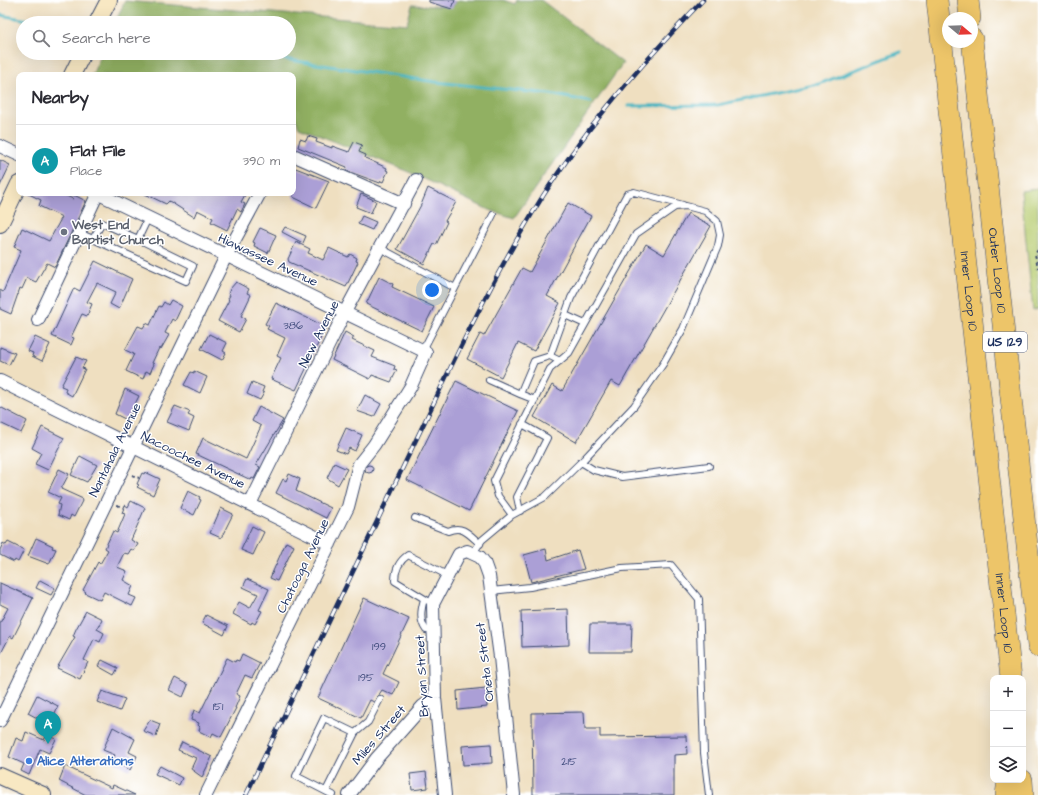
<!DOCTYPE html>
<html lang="en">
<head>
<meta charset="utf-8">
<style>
  body { margin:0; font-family:"Architects Daughter",sans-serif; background:#f7f7f7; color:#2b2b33 }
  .controls { position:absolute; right:12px; bottom:12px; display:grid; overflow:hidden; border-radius:8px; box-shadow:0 4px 16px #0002 }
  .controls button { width:36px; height:36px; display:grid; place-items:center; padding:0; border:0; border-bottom:1px solid #e1e1e2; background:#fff; color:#2b2b33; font:20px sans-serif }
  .compass { position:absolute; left:942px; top:12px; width:36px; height:36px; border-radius:50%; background:#fff; box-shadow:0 4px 16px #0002; rotate:109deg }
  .you { position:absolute; left:432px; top:290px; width:14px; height:14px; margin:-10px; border:3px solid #fff; border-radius:50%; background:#1a73e8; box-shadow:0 0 0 6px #1a73e833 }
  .badge { display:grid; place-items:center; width:26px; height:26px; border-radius:50%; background:#0f766e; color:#fff; font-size:13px; font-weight:700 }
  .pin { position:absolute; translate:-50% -33px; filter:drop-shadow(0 1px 2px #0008) }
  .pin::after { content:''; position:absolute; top:21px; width:14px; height:12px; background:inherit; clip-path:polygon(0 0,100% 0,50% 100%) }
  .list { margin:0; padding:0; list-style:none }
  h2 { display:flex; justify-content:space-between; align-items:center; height:52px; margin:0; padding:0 16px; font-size:17px }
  h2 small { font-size:13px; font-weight:400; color:#7c7c81 }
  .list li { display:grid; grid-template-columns:26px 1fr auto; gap:12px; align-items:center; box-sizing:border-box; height:72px; padding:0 16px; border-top:1px solid #e1e1e2 }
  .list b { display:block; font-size:15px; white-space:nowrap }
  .list p { margin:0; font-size:13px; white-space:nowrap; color:#7c7c81 }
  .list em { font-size:13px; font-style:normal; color:#7c7c81 }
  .icon { flex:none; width:22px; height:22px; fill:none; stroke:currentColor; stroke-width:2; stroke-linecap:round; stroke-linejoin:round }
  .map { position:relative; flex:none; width:1038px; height:795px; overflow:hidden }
  .search { position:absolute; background:#fff; box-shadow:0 4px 16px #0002; left:16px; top:16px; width:280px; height:44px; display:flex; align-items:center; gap:10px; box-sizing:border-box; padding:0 14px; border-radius:22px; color:#7c7c81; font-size:15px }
  .panel { position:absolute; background:#fff; box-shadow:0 4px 16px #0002; left:16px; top:72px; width:280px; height:124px; border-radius:8px }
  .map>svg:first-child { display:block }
  .green { fill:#b7cc6f; stroke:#697e66 }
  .forest { fill:#91b062; stroke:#567060 }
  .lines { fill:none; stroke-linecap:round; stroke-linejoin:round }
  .stream { stroke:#44b3bf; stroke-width:3 }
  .building { fill:#ab9fd6 }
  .lane-casing { stroke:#3b496d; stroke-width:8 }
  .street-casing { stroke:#3b496d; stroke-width:14 }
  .secondary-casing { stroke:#3b496d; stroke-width:18 }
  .highway-casing { stroke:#3b496d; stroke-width:22 }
  .path { stroke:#3b496d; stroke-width:2; stroke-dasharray:3 3; stroke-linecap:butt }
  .lane { stroke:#fff; stroke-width:6 }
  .street { stroke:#fff; stroke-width:12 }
  .secondary { stroke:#f8e8c3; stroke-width:16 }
  .highway { stroke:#edc569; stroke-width:21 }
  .rail-casing { stroke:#1b2f5e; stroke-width:4.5 }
  .rail { stroke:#fff; stroke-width:3; stroke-dasharray:9; stroke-linecap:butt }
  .worship-dot { fill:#6b7280; stroke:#fff; stroke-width:1.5 }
  .shop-dot { fill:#3f7fe0; stroke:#fff; stroke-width:1.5 }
  .labels { text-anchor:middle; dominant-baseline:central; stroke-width:3; stroke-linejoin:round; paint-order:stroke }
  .number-label { font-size:11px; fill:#3f4b7c }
  .shield { fill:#fff; stroke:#5f6d8e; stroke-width:1 }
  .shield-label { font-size:12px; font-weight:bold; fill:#1b2f5e }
  .worship-label { font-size:13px; font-weight:bold; fill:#5b616d; stroke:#fff; text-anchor:start }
  .street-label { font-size:13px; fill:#1b2f5e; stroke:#fff }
  .shop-label { font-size:13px; font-weight:bold; fill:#366cbe; stroke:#fff; text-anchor:start }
</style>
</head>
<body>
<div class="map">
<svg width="1038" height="795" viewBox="0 0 1038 795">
  <rect width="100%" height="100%" fill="#fff"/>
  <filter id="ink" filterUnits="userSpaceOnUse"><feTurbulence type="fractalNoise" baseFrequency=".025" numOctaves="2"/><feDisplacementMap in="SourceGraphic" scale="8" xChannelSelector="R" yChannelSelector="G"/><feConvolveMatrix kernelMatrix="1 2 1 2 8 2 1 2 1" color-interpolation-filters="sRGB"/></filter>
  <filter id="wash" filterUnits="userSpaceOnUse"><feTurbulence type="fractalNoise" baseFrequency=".012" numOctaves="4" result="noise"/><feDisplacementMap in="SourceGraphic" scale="16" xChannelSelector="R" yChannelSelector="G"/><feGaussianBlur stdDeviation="0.9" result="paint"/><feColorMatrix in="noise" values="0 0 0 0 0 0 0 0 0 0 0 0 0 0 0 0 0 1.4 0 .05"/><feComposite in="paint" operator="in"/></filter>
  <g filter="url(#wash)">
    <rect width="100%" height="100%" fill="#efdfc0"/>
    <path class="green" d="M 1038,189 L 1038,309 L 1033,311 L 1021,191 Z"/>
    <path class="forest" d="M 458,0 L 503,0 L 515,4 L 517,0 L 541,0 L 623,63 L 514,218 L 489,210 L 411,173 L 299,127 L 293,112 L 293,75 L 92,75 L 102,53 L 289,53 L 289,23 L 115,23 L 125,1 L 407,24 L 412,5 L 452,7 Z"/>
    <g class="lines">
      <path class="stream" d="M 0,15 L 45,23
        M 243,53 L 436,82 L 550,94 L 591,102
        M 628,106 L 718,105 L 819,84 L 901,52"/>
    </g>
    <g id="blocks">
      <path class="building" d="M 429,0 L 455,0 L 452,9 L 429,2 Z
        M 308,136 L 317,139 L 316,142 L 332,148 L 332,146 L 349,152 L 354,142 L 362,145 L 359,152 L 366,155 L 365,158 L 387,168 L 386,170 L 388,171 L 383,182 L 381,181 L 380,183 L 350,172 L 346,170 L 347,167 L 298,147 L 300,139 L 306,141 Z
        M 0,160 L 10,165 L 0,186 Z
        M 293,167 L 329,181 L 316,208 L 293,197 Z
        M 428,188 L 456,202 L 445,221 L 447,222 L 436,245 L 434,244 L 424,264 L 397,249 L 421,205 Z
        M 27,193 L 60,193 L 73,199 L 74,195 L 86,201 L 55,267 L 47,263 L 36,282 L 27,278 L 22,289 L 20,288 L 11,314 L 0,309 L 0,290 L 3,292 L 21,250 L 14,247 L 22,228 L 49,241 L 62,217 L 39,206 L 41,200 Z
        M 143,193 L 246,193 L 241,202 L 245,204 L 241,212 L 237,209 L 227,230 L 211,222 L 213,218 L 197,210 L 194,217 L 169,201 L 166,204 Z
        M 361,194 L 376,201 L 371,213 L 356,207 Z
        M 568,203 L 591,216 L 547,296 L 560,303 L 534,351 L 518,343 L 501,377 L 467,359 L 480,334 L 484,336 L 522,268 L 530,272 Z
        M 688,213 L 711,226 L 620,386 L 611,381 L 576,442 L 534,417 L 552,385 L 562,391 L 646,244 L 664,255 Z
        M 362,216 L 376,222 L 372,230 L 358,224 Z
        M 285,227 L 306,236 L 303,243 L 282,232 Z
        M 260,228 L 276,235 L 268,253 L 254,246 L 255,243 L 253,242 Z
        M 296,242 L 310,249 L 308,253 L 323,260 L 329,248 L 348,257 L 350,254 L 357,258 L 356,261 L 358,262 L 346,287 L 289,262 L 288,259 Z
        M 95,261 L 132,279 L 119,309 L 110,304 L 116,292 L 97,283 L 87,302 L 92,304 L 87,316 L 82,314 L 71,337 L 74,338 L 71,345 L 52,336 L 74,288 L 80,291 Z
        M 379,277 L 393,284 L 392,287 L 434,307 L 422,331 L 366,304 Z
        M 236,282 L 249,289 L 247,293 L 251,295 L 241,316 L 246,319 L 239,332 L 218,321 L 229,300 L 228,299 L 230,295 L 228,294 L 230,289 Z
        M 171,300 L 182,306 L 175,321 L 172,319 L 165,333 L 169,335 L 161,349 L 159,348 L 152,363 L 154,364 L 150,373 L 146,371 L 143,379 L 126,371 L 134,354 L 125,350 L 138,326 L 143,328 L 146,323 L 150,325 L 159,306 L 161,307 L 164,302 L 168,305 Z
        M 276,303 L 326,327 L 296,390 L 271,379 L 281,358 L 277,356 L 285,338 L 267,329 L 269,326 L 265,324 Z
        M 345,332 L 354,337 L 352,340 L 375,351 L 372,357 L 395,366 L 394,369 L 397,370 L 391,382 L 372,375 L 370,379 L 332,360 Z
        M 209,334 L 227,343 L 223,351 L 226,353 L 222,360 L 201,349 Z
        M 35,337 L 50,344 L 42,361 L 32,356 L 33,353 L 28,351 Z
        M 0,347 L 15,353 L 9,365 L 0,361 Z
        M 76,357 L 86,361 L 82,368 L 85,369 L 72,396 L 65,392 L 66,388 L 61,386 Z
        M 194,371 L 207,377 L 200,393 L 184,385 L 191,372 L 194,373 Z
        M 456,381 L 518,411 L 469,511 L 407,480 Z
        M 252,382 L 264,387 L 262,392 L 264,393 L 260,400 L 247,394 Z
        M 125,389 L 139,396 L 127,420 L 115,414 Z
        M 365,395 L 381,404 L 374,417 L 357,411 Z
        M 175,406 L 190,412 L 188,415 L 194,418 L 189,431 L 167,422 Z
        M 0,407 L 27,421 L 21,433 L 0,423 Z
        M 259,407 L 283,420 L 256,465 L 260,467 L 254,479 L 252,478 L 251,480 L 196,454 L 203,438 L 246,459 L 261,426 L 252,421 Z
        M 42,427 L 64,438 L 48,470 L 35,464 L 41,453 L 32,448 Z
        M 346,428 L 362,435 L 355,451 L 349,448 L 346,454 L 336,450 Z
        M 80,456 L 97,465 L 87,482 L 71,475 Z
        M 334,463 L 347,469 L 338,485 L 327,478 Z
        M365 469a4 4 0 1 1 8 0a4 4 0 1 1-8 0Z
        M 59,469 L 69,474 L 61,489 L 83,499 L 74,517 L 71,515 L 69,520 L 58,515 L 60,505 L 58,504 L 61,498 L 48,492 Z
        M 145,472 L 160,479 L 153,495 L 137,487 L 139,485 L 137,484 L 142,473 L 144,474 Z
        M 289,474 L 300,479 L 296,491 L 331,508 L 326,518 L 276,493 L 283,479 L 286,481 Z
        M 188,491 L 200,497 L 199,499 L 201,500 L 194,515 L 180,508 Z
        M 131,501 L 145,508 L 131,540 L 138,544 L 134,551 L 131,549 L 128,554 L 124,553 L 117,567 L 127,571 L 123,580 L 133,586 L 129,595 L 136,598 L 132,606 L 104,592 L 100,600 L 85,593 L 86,592 L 83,590 L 98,562 L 100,564 L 108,550 L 105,548 L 113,531 L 117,533 L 125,514 L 122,513 L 125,505 L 128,507 Z
        M 221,508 L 233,514 L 221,538 L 210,533 Z
        M 252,526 L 264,532 L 253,555 L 241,550 Z
        M 36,538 L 53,546 L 52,548 L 56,549 L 49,564 L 28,556 Z
        M 8,542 L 24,550 L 18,562 L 15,560 L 14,562 L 0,555 L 0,550 L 3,543 L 6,545 Z
        M 286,542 L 294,546 L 277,581 L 270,578 Z
        M 546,549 L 548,560 L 578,550 L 584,569 L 531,582 L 524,555 Z
        M 247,579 L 269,589 L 259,610 L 262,611 L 255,624 L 252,622 L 251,624 L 233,614 L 239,602 L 250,608 L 258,594 L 243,587 Z
        M 40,580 L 55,588 L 51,595 L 36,588 Z
        M 0,583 L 33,598 L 13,638 L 10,636 L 0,655 L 0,623 L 8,608 L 0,604 Z
        M 364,598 L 409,619 L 383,674 L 399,682 L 393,695 L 382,690 L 374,702 L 370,700 L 361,718 L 318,698 Z
        M 568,609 L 569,645 L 522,647 L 521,611 Z
        M 86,611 L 102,619 L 97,629 L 104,633 L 100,642 L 94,639 L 84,660 L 88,662 L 80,679 L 57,668 L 75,637 L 73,636 L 76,629 Z
        M 206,615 L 228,626 L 224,635 L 202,623 Z
        M 590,624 L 632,624 L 631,652 L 589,652 Z
        M 242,654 L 260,663 L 252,678 L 245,675 L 236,694 L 240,696 L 235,708 L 236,708 L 221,737 L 213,733 L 211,737 L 199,731 L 200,727 L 198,725 L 199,723 L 191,720 L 194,710 L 200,713 L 227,658 L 235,662 L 236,660 L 239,661 Z
        M 102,660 L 118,668 L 114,675 L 98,666 Z
        M 175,678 L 188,685 L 183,697 L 169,690 Z
        M 486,688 L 487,707 L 458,710 L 457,691 Z
        M 102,691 L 125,699 L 120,711 L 97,702 Z
        M 37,695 L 58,706 L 50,725 L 28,713 Z
        M 584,712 L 585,729 L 600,729 L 600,737 L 686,736 L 687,754 L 674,755 L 674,795 L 533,795 L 532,713 Z
        M 150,720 L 160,724 L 156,736 L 143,731 Z
        M 113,727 L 135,739 L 129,752 L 137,756 L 130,770 L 112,761 L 115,755 L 103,750 Z
        M 26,732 L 44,740 L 47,735 L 56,739 L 49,753 L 40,749 L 29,775 L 21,771 L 24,764 L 9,757 L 16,738 L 23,741 Z
        M 182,742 L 212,757 L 202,777 L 191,769 L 196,758 L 178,750 Z
        M 491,744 L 492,763 L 463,765 L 462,746 Z
        M 65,766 L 112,788 L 113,785 L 135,795 L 86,795 L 59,781 Z
        M 160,766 L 182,778 L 179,785 L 155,774 Z
        M 426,772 L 428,788 L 412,790 L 410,774 Z"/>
    </g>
  </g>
  <g filter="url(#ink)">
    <use href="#blocks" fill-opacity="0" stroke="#3b496d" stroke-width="1"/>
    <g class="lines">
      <defs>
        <path id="lane" d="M 79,233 L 93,239
          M 138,239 L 193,266 L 186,281 L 93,239 L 102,223 L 138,239 L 148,218
          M 380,248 L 455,288
          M 565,315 L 585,324
          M 423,350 L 493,215
          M 560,361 L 550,356 L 571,298 L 627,194 L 634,192 L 683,205
          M 489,380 L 520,394
          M 535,400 L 520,394 L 534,361 L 550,356
          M 581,462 L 594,470 L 622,477 L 709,466
          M 520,511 L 517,497 L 547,438 L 522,424
          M 415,518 L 448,531 C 463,525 469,534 480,544
          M 473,553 L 482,540 L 512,515 L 545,497 L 584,459 L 634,406 L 663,364 L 683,329 L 718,246 L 720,235 L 717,221 L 705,211 L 686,206 L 675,207 L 636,234 L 569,353 L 550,369 L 494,481 L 498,496 L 512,515
          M 491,591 L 530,587 L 622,568 L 671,565 L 699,599 L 704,753 L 709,795
          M 424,599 C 421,610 419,620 426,630 L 434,631
          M 433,604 L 395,581 C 395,571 399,561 408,555 L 447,575
          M 326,791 L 355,733 L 368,722 L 380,699
          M 333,795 L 296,776 L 324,718 L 355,733"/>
        <path id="street" d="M 0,146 L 19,155
          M 293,155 L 404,204
          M 97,193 L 426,352 L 411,386 L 374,445 L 359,464 L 348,507 L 206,795
          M 38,320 L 98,193
          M 0,381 L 330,544
          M 250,504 L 345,312 L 416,180
          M 0,721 L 226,256 L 260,193
          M 349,795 L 376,759 L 423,706 L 435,698
          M 445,795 L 435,698 L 433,604 L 459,554 L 467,551 L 480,557 L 484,562 L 489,576 L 500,657 L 514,795"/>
        <path id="secondary" d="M 97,23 L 109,0
          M 72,75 L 83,53
          M 0,224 L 19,184
          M 0,776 L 43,795"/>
        <g id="highway">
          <path id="s1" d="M 937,0 L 1011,678"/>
          <path d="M 968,0 L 970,18"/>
          <path id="s2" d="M 972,39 L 1038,646"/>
          <path d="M 1022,780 L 1023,795"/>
          <path d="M 1006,795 L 1008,780"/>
        </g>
      </defs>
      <use href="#lane" class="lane-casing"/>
      <use href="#street" class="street-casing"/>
      <use href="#secondary" class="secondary-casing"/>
      <use href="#highway" class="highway-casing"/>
      <path class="path" d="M 1038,250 L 1035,254 L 1038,268
        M 132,475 L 139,478
        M 117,505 L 124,508"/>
      <use href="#lane" class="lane"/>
      <use href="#street" class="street"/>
      <use href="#secondary" class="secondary"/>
      <use href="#highway" class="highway"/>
      <defs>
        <path id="rail" d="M 246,795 L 459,350 C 489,290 519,231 556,176 C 599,112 650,55 703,0"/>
      </defs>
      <use href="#rail" class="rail-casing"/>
      <use href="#rail" class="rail"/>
    </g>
  </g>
  <circle class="worship-dot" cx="64" cy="232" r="4"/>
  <circle class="shop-dot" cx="29" cy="761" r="4"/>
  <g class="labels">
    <g class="number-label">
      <text x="293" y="325">386</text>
      <text x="379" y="646">199</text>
      <text x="366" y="677">195</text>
      <text x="218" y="706">151</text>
      <text x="569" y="761">215</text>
    </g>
    <rect class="shield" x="983" y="332" width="44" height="20" rx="3"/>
    <g class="shield-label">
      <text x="1005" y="342">US 129</text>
    </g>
    <g class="worship-label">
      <text x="72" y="225">West End<tspan x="72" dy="15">Baptist Church</tspan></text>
    </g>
    <g class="street-label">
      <text transform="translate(268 260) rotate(25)">Hiawassee Avenue</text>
      <text stroke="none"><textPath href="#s2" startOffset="233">Outer Loop 10</textPath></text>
      <text stroke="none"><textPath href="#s1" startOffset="293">Inner Loop 10</textPath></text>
      <text transform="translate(319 334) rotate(-63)">New Avenue</text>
      <text transform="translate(115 450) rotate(-64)">Nantahala Avenue</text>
      <text transform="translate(193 460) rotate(26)">Nacoochee Avenue</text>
      <text transform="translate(303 566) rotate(-64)">Chatooga Avenue</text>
      <text stroke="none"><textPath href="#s1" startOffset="617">Inner Loop 10</textPath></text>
      <text transform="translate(485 662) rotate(-97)">Oneta Street</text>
      <text transform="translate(422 676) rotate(-93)">Bryan Street</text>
      <text transform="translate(379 735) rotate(-49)">Miles Street</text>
    </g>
    <g class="shop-label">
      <text x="37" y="761">Alice Alterations</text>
    </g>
  </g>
</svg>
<div class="controls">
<button>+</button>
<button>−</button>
<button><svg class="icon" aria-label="layers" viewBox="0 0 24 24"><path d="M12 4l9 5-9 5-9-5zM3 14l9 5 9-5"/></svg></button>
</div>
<svg class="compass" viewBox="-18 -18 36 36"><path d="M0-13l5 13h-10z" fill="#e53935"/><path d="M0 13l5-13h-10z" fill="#7c7c81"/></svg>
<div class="you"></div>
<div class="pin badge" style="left:48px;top:744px;background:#0f9aa8">A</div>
<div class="search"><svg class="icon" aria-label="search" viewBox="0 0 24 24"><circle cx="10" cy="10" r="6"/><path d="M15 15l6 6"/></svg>Search here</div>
<section class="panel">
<h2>Nearby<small></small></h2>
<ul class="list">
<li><span class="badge" style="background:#0f9aa8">A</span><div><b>Flat File</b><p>Place</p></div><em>390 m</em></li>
</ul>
</section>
</div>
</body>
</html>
